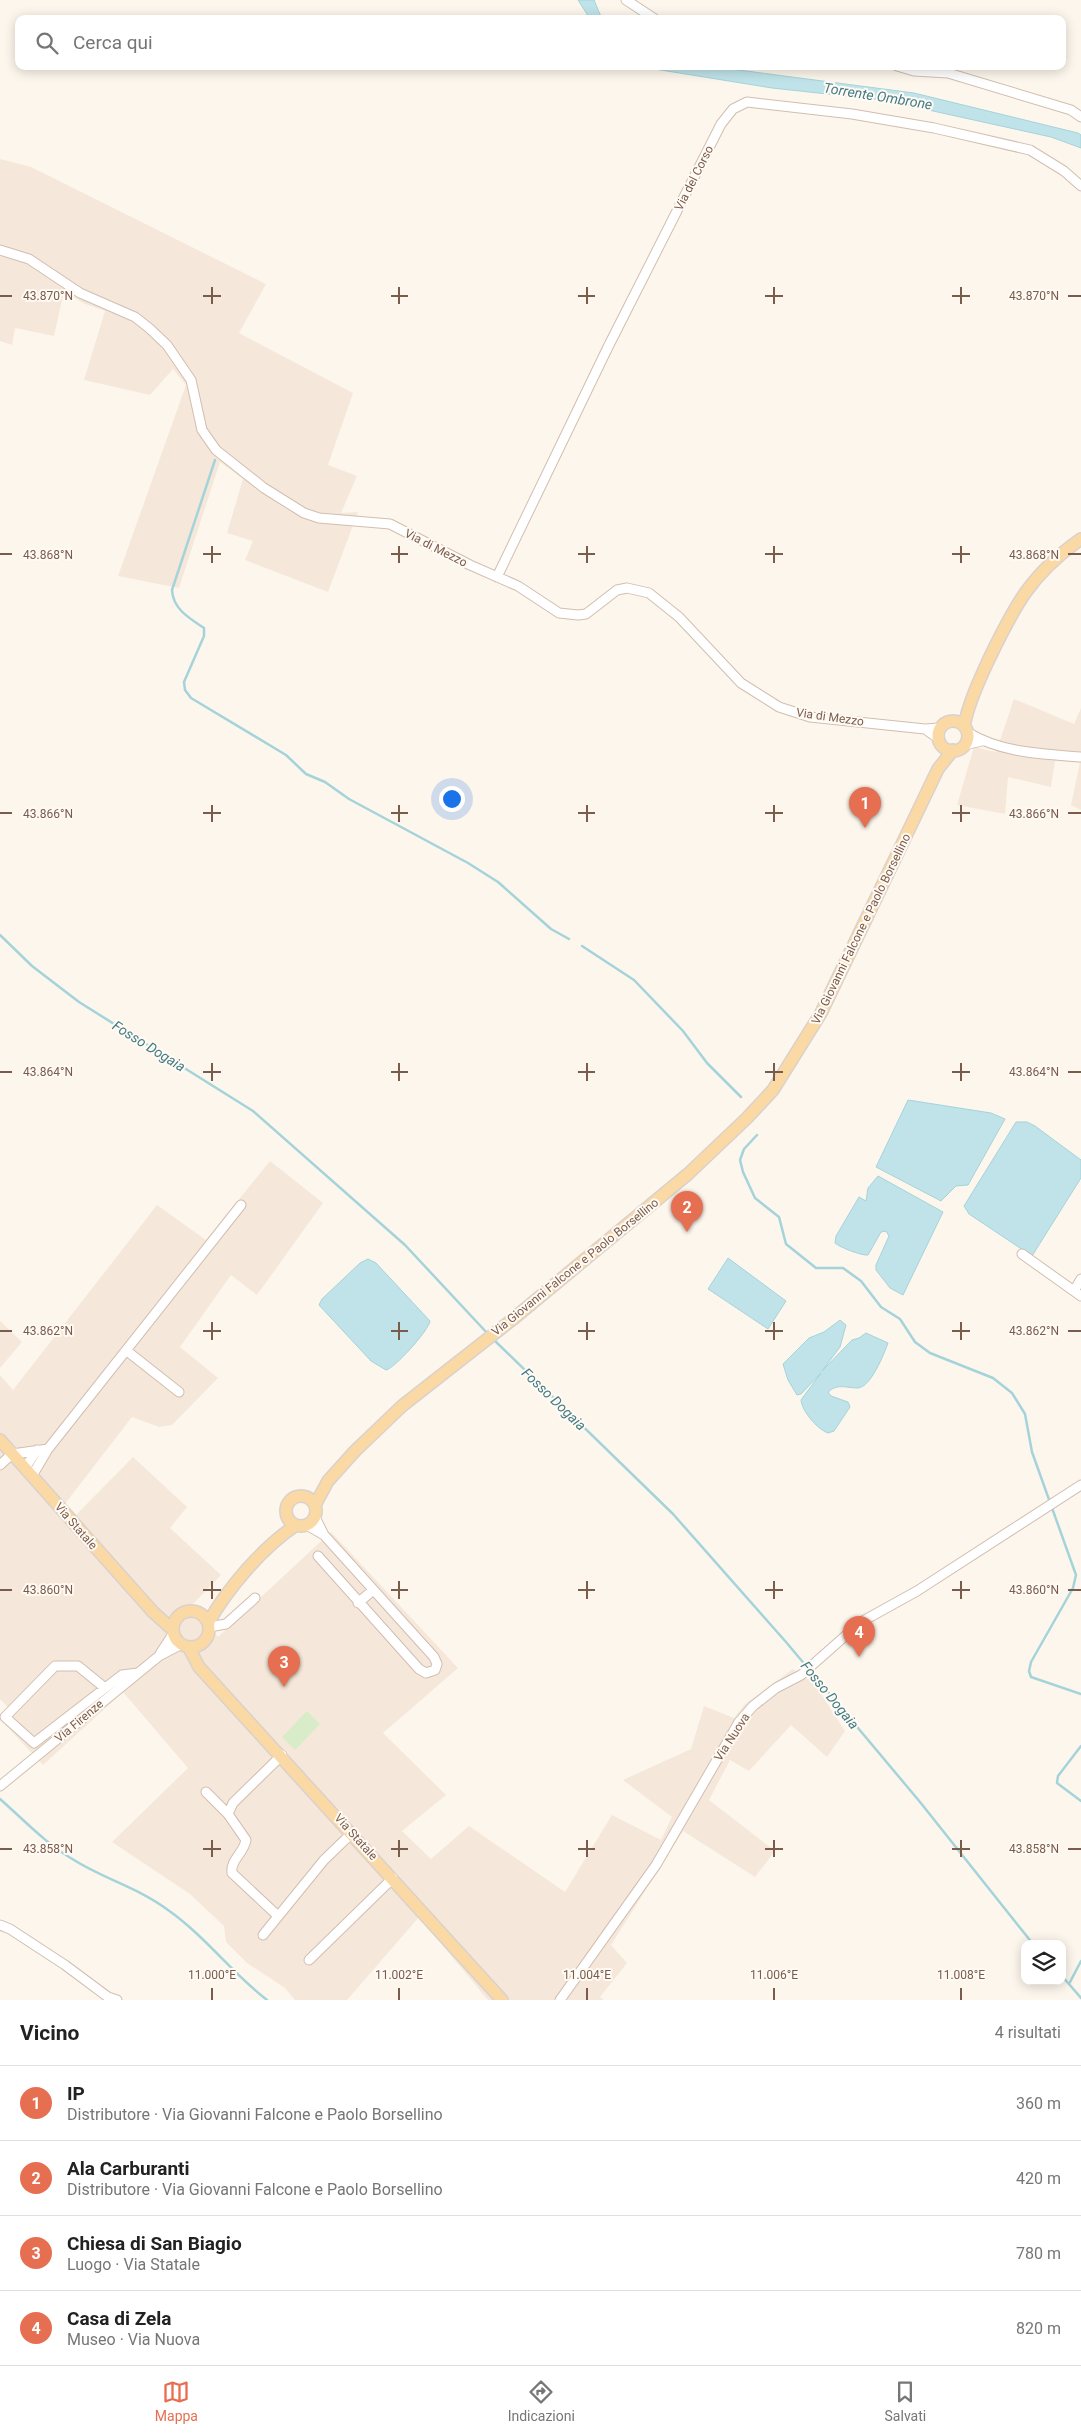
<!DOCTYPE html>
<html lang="it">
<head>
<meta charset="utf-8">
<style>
  body { margin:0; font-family:Roboto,sans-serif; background:#f6f6f6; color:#222 }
  .controls { position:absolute; right:15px; bottom:15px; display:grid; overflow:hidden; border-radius:10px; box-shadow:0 2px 12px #0003 }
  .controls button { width:45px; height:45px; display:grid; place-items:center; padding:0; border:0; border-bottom:1px solid #e0e0e0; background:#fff; color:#222; font:25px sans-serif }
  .you { position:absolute; left:451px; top:798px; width:18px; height:18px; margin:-12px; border:4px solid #fff; border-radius:50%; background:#1a73e8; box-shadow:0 0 0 8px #1a73e833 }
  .badge { display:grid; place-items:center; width:32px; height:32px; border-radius:50%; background:#e76f51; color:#fff; font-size:16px; font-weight:700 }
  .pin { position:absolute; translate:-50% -41px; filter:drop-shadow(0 1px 2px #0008) }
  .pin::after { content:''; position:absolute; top:26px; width:18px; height:15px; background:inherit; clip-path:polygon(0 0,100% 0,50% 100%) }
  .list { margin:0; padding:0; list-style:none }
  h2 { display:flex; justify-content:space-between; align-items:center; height:65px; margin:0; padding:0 20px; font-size:21px }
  h2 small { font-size:16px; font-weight:400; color:#767676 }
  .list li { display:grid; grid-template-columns:32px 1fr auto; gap:15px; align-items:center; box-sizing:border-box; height:75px; padding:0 20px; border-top:1px solid #e0e0e0 }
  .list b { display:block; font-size:19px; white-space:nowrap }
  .list p { margin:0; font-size:16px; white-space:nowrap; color:#767676 }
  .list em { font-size:16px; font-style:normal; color:#767676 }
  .icon { flex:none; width:28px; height:28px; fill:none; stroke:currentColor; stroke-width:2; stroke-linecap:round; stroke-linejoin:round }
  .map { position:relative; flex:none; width:1081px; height:2000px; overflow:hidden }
  .search { position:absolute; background:#fff; box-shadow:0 2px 12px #0003; left:15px; right:15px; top:15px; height:55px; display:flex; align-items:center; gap:12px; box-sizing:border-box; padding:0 18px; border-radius:10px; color:#767676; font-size:19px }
  .sheet { height:365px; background:#fff }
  nav { display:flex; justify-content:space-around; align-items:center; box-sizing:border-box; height:70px; border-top:1px solid #e0e0e0; background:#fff; font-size:14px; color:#767676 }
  nav a { display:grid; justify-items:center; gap:2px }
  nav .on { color:#e76f51 }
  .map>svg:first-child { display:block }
  .residential { fill:#f5e8da }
  .green { fill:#d8ecc9 }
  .water { fill:#bfe3e8; stroke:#a5d3da }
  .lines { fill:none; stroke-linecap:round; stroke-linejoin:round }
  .stream { stroke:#a5d3da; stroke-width:2.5 }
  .minor-casing { stroke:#d1beb0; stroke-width:11 }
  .major-casing { stroke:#dad1cd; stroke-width:14 }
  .minor { stroke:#fff; stroke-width:9 }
  .major { stroke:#fbd9a5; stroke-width:11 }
  .ticks { fill:none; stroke:#7a5c4d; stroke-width:2 }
  .labels { text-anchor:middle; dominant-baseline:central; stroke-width:4; stroke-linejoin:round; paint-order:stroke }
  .street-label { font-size:12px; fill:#7a5c4d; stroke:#fffaf3 }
  .water-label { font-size:14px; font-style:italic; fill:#437c86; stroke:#fffaf3 }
  .ticks-label { font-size:12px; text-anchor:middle; fill:#7a5c4d; stroke:#fffaf3; stroke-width:4; stroke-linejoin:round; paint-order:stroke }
</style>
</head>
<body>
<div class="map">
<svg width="1081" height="2000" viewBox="0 0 1081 2000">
  <rect width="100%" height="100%" fill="#fdf6ec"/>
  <path class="residential" d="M 0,159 L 31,167 L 266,284 L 239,333 L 353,393 L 328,465 L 357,476 L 341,513 L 358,512 L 328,592 L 245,560 L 253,541 L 227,533 L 243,479 L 220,462 L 179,588 L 118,576 L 186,385 L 173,369 L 150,395 L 84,380 L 105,311 L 83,303 L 64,291 L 54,336 L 15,328 L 12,345 L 0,341 Z
    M 1014,699 L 1074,724 L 1081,708 L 1081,810 L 1071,805 L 1080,762 L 1055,761 L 1051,787 L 1008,777 L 1005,814 L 957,805 L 974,747 L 996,752 Z
    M 270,1161 L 323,1203 L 257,1295 L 231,1275 L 180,1347 L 218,1378 L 172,1425 L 159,1427 L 132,1417 L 64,1505 L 76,1515 L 133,1457 L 187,1507 L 170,1528 L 221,1575 L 192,1605 L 218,1637 L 331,1532 L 458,1668 L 383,1733 L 446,1795 L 402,1831 L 431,1859 L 469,1826 L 565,1892 L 612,1815 L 661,1840 L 672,1817 L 623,1780 L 691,1749 L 704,1706 L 734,1718 L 745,1704 L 793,1669 L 814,1683 L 845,1731 L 827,1757 L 791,1725 L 749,1771 L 730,1760 L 709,1800 L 775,1851 L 755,1877 L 683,1831 L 611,1945 L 627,1963 L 600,1997 L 604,2000 L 488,2000 L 419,1917 L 347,2000 L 295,2000 L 285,1988 L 247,1963 L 226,1942 L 224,1926 L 190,1894 L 112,1842 L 188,1768 L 123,1692 L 43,1765 L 0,1719 L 9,1708 L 0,1699 L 0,1375 L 13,1390 L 157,1205 L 206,1240 Z
    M 0,1321 L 22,1342 L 0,1368 Z"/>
  <path class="green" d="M 307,1711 L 320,1724 L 295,1750 L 282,1737 Z"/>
  <path class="water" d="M 578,0 L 594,0 L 602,19 L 590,19 Z
    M 636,66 L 708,66 L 914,93 L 1078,133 L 1081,135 L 1081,148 L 1051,137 L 883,100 L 772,88 Z
    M 908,1100 L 991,1113 L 1005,1119 L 968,1185 L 956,1186 L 941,1201 L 876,1167 Z
    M 1016,1122 L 1027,1122 L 1035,1126 L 1081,1160 L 1081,1178 L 1032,1256 L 969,1214 L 964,1206 Z
    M 878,1176 L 943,1212 L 903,1295 L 890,1288 L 876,1270 L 876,1265 L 889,1236 L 886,1231 L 881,1232 L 868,1255 C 862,1256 839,1247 835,1243 L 836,1236 L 859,1197 L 866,1201 L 868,1188 Z
    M 728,1258 L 786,1301 L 768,1329 L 708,1289 Z
    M 368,1259 L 376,1263 L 430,1321 C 429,1330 395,1368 386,1370 L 371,1361 L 319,1305 L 322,1299 L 360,1263 Z
    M 840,1320 L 846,1325 L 840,1347 L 822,1371 L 852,1340 L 859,1338 L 866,1333 L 888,1343 C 884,1354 871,1387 858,1388 C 846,1388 838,1383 828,1392 L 831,1396 L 848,1402 L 850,1407 L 834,1431 L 828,1433 C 817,1429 802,1411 801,1400 L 821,1373 L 801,1394 L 797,1395 L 788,1380 L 783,1364 L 809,1338 L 824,1332 Z"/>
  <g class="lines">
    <path class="stream" d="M 215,460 L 172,590 C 173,609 189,618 204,628 L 204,636 L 184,682 L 185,690 L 191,698 L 286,755 L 306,774 L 325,782 L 349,799 L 468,863 L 498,882 L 551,929 L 569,939
      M 0,935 L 32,966 L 79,1002 L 253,1111 L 405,1245 L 488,1334
      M 582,946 L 634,980 L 683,1031 L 707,1063 L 741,1097
      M 757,1135 L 744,1149 L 740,1160 L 743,1172 L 755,1198 L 779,1217 L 786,1244 L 816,1268 L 843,1268 L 861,1281 L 881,1307 L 900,1319 L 915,1342 L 930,1353 L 993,1378 L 1012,1393 L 1025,1414 L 1032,1452 L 1076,1575 L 1073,1588 L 1031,1662 L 1029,1671 L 1031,1677 L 1081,1694
      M 494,1340 L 673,1514 L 786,1642 L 920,1802 L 1033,1944
      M 1081,1746 L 1058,1776 L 1057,1783 L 1081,1801
      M 0,1799 C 24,1820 46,1844 74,1860 C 104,1879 139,1888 168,1910 C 205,1936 232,1973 267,2000
      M 1062,1976 L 1081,1998
      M 1069,1984 L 1081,1961"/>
    <defs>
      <path id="minor" d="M 626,0 L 655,19
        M 897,66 L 914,71 L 948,73 L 1071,110 L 1081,117
        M 0,250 L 29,259 L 80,293 L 135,317 L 149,328 L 167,345 L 191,380 L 202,430 L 216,450 L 264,488 L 304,513 L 319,518 L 390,524 L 470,565 L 518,586 L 559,613 L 578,615 L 586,614 L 617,590 L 627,588 L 649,593 L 679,617 L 741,683 L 779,707 L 810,717 L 925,729 L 940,728
        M 497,577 L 608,347 L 721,124 L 733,109 L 747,102 L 852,114 L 934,128 L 1030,150 L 1064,171 L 1081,186
        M 925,729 L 938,738
        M 967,732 C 1001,753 1042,754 1081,757
        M 964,745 L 982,741
        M 1022,1254 L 1081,1296
        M 1074,1291 L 1081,1279
        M 127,1351 L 179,1392
        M 0,1465 L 12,1454 L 48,1449
        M 25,1468 L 37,1450
        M 32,1476 L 48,1449 L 241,1205
        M 315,1517 L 324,1535 L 434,1657 L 437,1664 L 435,1670 L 426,1673 L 419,1669 L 318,1556
        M 307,1525 L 324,1535
        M 358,1603 L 373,1590
        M 209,1627 L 226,1624 L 255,1598
        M 160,1654 L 173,1634
        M 105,1688 L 78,1666 L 55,1666 L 5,1717 L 34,1743 L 122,1675 L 138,1673
        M 0,1786 L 159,1656 L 180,1645
        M 206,1792 L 228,1814
        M 278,1916 L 232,1873 C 230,1860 244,1853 246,1840 L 228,1814 L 233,1803 L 282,1755
        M 0,1925 L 10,1929 L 65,1965 L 108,1997 L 117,2000
        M 263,1935 L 324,1860 L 352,1833
        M 309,1960 L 393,1878
        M 560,2000 L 656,1865 L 739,1722 L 753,1706 L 776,1688 L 801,1675 L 861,1622 L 917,1591 L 1081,1485"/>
      <path id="major" d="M938 736a15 15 0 1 1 30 0a15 15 0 1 1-30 0Z
        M 964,726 C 969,702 979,681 989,659 C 1015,605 1031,574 1081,539
        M 0,1440 L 153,1612 L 173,1630
        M286 1511a15 15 0 1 1 30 0a15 15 0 1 1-30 0Z
        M 315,1505 L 328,1481 L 355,1451 L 402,1406 L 513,1319 L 688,1174 L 747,1118 L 773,1090 L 821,1013 L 938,769 L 953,750
        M173 1629a18 18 0 1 1 36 0a18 18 0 1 1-36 0Z
        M 208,1623 C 228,1588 262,1548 296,1525
        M 189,1648 L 199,1667 L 502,2000"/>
    </defs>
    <use href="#minor" class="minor-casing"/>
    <use href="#major" class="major-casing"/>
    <use href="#minor" class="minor"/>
    <use href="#major" class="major"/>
  </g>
  <path class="ticks" d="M 212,287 L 212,304M 399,287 L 399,304M 587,287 L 587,304M 774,287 L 774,304M 961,287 L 961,304M 0,296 L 12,296M 203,296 L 221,296M 391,296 L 408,296M 578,296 L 595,296M 765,296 L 783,296M 952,296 L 970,296M 1068,296 L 1081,296M 212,546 L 212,563M 399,546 L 399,563M 587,546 L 587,563M 774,546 L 774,563M 961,546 L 961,563M 0,554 L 12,554M 203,554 L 221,554M 391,554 L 408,554M 578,554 L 595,554M 765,554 L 783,554M 952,554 L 970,554M 1068,554 L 1081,554M 212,805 L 212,822M 399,805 L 399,822M 587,805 L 587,822M 774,805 L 774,822M 961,805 L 961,822M 0,813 L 12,813M 203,813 L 221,813M 391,813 L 408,813M 578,813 L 595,813M 765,813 L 783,813M 952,813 L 970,813M 1068,813 L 1081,813M 212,1063 L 212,1081M 399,1063 L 399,1081M 587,1063 L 587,1081M 774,1063 L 774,1081M 961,1063 L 961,1081M 0,1072 L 12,1072M 203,1072 L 221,1072M 391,1072 L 408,1072M 578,1072 L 595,1072M 765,1072 L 783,1072M 952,1072 L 970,1072M 1068,1072 L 1081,1072M 212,1322 L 212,1340M 399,1322 L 399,1340M 587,1322 L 587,1340M 774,1322 L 774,1340M 961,1322 L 961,1340M 0,1331 L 12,1331M 203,1331 L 221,1331M 391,1331 L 408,1331M 578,1331 L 595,1331M 765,1331 L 783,1331M 952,1331 L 970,1331M 1068,1331 L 1081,1331M 212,1581 L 212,1599M 399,1581 L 399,1599M 587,1581 L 587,1599M 774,1581 L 774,1599M 961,1581 L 961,1599M 0,1590 L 12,1590M 203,1590 L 221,1590M 391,1590 L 408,1590M 578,1590 L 595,1590M 765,1590 L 783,1590M 952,1590 L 970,1590M 1068,1590 L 1081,1590M 212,1840 L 212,1857M 399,1840 L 399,1857M 587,1840 L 587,1857M 774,1840 L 774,1857M 961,1840 L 961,1857M 0,1849 L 12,1849M 203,1849 L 221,1849M 391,1849 L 408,1849M 578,1849 L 595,1849M 765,1849 L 783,1849M 952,1849 L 970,1849M 1068,1849 L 1081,1849M 212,1988 L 212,2000M 399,1988 L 399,2000M 587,1988 L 587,2000M 774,1988 L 774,2000M 961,1988 L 961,2000"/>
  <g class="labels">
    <g class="street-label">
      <text transform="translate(694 178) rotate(-63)">Via del Corso</text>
      <text transform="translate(436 548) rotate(27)">Via di Mezzo</text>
      <text transform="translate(830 717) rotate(8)">Via di Mezzo</text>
      <text transform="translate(861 929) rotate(-64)">Via Giovanni Falcone e Paolo Borsellino</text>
      <text transform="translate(575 1267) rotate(-39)">Via Giovanni Falcone e Paolo Borsellino</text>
      <text transform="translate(76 1526) rotate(49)">Via Statale</text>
      <text transform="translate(79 1721) rotate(-40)">Via Firenze</text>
      <text transform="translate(732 1737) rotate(-57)">Via Nuova</text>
      <text transform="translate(356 1837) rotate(48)">Via Statale</text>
    </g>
    <g class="water-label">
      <text transform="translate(878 96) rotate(9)">Torrente Ombrone</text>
      <text transform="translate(149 1046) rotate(32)">Fosso Dogaia</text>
      <text transform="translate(554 1399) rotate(44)">Fosso Dogaia</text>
      <text transform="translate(830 1695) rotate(51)">Fosso Dogaia</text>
    </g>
  </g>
  <g class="ticks-label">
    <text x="48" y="300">43.870°N</text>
    <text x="1034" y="300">43.870°N</text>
    <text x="48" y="559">43.868°N</text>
    <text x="1034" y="559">43.868°N</text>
    <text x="48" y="818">43.866°N</text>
    <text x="1034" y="818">43.866°N</text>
    <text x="48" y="1076">43.864°N</text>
    <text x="1034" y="1076">43.864°N</text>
    <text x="48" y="1335">43.862°N</text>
    <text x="1034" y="1335">43.862°N</text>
    <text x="48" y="1594">43.860°N</text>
    <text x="1034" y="1594">43.860°N</text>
    <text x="48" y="1853">43.858°N</text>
    <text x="1034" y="1853">43.858°N</text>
    <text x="212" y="1979">11.000°E</text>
    <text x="399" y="1979">11.002°E</text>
    <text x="587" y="1979">11.004°E</text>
    <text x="774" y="1979">11.006°E</text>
    <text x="961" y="1979">11.008°E</text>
  </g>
</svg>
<div class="controls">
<button><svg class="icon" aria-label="layers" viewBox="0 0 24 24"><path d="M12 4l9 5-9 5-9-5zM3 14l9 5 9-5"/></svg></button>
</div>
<div class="you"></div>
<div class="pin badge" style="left:865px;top:828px">1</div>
<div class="pin badge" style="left:687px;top:1232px">2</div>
<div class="pin badge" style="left:284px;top:1687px">3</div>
<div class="pin badge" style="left:859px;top:1657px">4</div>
<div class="search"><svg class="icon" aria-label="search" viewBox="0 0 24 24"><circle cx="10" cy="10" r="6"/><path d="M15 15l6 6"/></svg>Cerca qui</div>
</div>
<section class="sheet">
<h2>Vicino<small>4 risultati</small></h2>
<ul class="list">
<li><span class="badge">1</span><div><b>IP</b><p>Distributore · Via Giovanni Falcone e Paolo Borsellino</p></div><em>360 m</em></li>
<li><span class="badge">2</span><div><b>Ala Carburanti</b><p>Distributore · Via Giovanni Falcone e Paolo Borsellino</p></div><em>420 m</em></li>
<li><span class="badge">3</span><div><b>Chiesa di San Biagio</b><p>Luogo · Via Statale</p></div><em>780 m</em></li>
<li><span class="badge">4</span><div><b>Casa di Zela</b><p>Museo · Via Nuova</p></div><em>820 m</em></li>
</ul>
</section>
<nav>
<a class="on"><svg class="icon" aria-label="map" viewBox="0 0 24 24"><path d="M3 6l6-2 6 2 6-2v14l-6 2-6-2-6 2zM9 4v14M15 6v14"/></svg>Mappa</a>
<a><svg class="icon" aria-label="directions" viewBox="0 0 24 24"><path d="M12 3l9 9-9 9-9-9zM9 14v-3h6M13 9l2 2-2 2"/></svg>Indicazioni</a>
<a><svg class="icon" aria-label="saved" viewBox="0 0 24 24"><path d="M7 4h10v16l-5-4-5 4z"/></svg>Salvati</a>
</nav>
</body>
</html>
